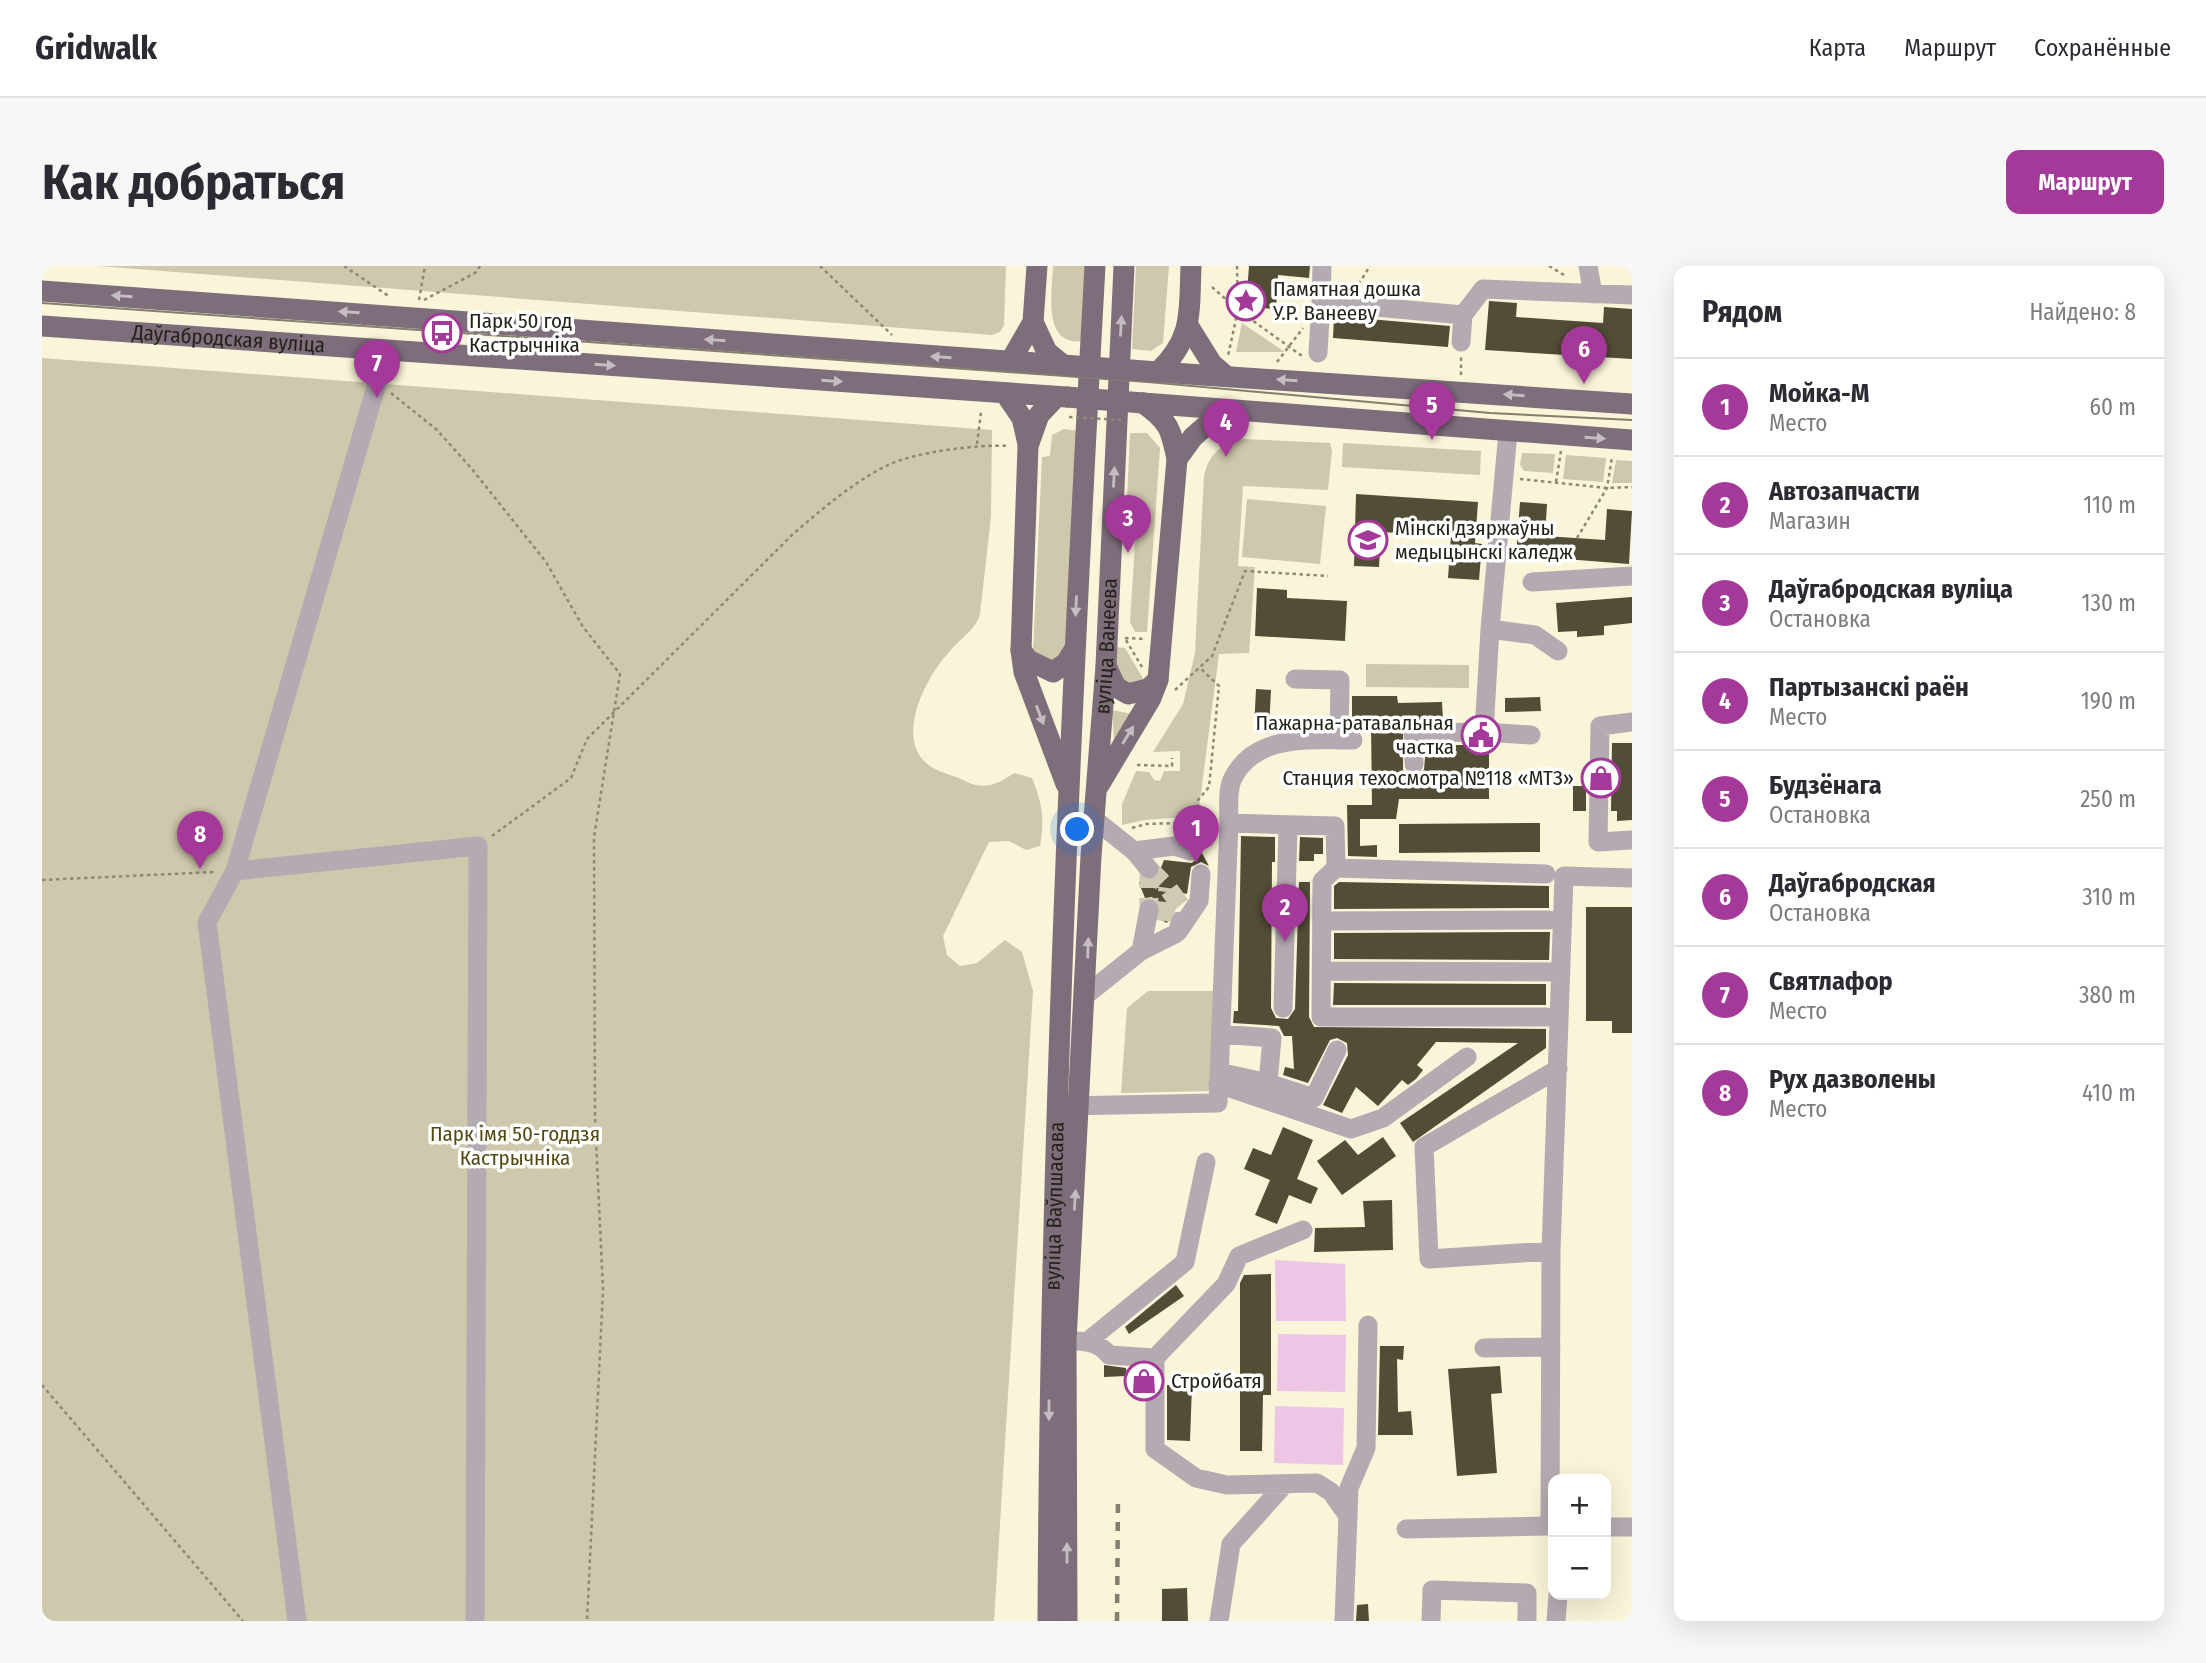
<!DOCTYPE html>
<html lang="ru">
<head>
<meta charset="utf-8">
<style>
  body { margin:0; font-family:"Fira Sans Condensed",sans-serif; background:#f7f7f7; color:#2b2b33 }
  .controls { position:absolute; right:21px; bottom:21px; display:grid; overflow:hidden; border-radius:14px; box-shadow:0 7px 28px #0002 }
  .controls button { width:63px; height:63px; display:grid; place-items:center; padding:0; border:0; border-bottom:2px solid #e1e1e2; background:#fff; color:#2b2b33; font:35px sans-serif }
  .you { position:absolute; left:1036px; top:564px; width:24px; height:24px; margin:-18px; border:5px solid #fff; border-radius:50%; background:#1a73e8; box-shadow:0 0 0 10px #1a73e833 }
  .badge { display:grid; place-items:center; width:46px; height:46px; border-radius:50%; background:#a53999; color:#fff; font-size:23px; font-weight:700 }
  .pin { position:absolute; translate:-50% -58px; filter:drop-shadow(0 2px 4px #0008) }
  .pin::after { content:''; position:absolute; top:37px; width:24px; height:21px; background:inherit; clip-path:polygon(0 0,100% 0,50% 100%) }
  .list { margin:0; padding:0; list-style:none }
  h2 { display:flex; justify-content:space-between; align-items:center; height:91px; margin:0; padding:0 28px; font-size:30px }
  h2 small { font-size:23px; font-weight:400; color:#7c7c81 }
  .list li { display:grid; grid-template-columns:46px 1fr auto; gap:21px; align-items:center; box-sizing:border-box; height:98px; padding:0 28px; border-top:2px solid #e1e1e2 }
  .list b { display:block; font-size:26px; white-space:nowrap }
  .list p { margin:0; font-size:23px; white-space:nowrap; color:#7c7c81 }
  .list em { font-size:23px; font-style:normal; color:#7c7c81 }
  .map { position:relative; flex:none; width:1590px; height:1355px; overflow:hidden; border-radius:14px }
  header { display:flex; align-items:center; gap:42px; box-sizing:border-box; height:98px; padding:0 35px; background:#fff; border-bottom:2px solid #e1e1e2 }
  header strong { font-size:33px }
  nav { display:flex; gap:38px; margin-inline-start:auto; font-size:24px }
  .intro { display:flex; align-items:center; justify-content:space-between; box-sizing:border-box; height:168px; padding:0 42px }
  h1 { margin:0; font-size:49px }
  .button { padding:18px 32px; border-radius:14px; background:#a53999; color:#fff; font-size:24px; font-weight:700 }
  main { display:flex; gap:42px; padding:0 42px }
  aside { flex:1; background:#fff; border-radius:14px; box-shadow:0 7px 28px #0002 }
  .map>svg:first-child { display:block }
  .green { fill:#cec8ac }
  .water { fill:#edc5e5 }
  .building { fill:#524d37 }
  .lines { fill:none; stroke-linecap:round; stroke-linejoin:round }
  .minor-tunnel { stroke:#cfcab3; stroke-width:19; stroke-dasharray:19 10; stroke-linecap:butt }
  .path { stroke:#8e8977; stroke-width:2.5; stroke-dasharray:3.5 3.5; stroke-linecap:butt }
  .minor { stroke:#b4aab2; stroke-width:19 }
  .major { stroke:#7e6d7b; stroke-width:21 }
  .tram { stroke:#837e6d; stroke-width:2 }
  .rail { stroke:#837e6d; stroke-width:4.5; stroke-dasharray:9 9; stroke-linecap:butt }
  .path-bridge { stroke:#8e8977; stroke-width:2.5; stroke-dasharray:3.5 3.5; stroke-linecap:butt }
  .major-bridge { stroke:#7e6d7b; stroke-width:21 }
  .oneway { fill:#c5bdc4 }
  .labels { text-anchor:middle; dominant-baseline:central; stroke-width:7; stroke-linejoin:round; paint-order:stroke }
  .poi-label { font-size:21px; fill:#252219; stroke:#fff; text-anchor:start }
  .street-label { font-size:21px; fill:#252219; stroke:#fff }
  .park-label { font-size:21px; fill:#554912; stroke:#fff }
</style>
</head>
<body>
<header>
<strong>Gridwalk</strong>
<nav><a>Карта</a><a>Маршрут</a><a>Сохранённые</a></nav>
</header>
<div class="intro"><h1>Как добраться</h1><a class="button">Маршрут</a></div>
<main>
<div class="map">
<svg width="1590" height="1355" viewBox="0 0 1590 1355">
  <rect width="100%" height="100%" fill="#faf4d9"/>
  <path class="green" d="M 56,0 L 964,0 L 962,59 L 958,66 L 950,69 Z
    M 1011,0 L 1045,0 L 1042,75 C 1000,81 1010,28 1011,0 Z
    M 1094,0 L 1127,0 L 1121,77 L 1109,85 L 1090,83 Z
    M 1200,57 L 1243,86 L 1194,86 Z
    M 0,92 L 950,164 L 949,250 L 938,348 C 934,363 918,373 908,385 C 885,409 850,474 888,500 C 898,507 912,509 923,515 C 942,525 956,518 972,507 L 990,512 C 1000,536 1003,554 998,580 L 984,584 L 967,575 L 947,576 L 901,670 L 905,689 L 918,700 L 935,697 L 963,674 L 980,686 L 991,725 L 952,1355 L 0,1355 Z
    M 1022,163 L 1036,165 L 1024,386 L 1014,396 L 991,386 L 1000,191 L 1008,190 L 1010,169 Z
    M 1088,167 L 1105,167 L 1118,182 L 1105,366 L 1093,366 L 1088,356 L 1094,263 L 1084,255 Z
    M 1200,173 L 1288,177 L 1290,185 L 1286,224 L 1201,220 L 1196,300 L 1213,301 L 1207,387 L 1177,388 L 1156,550 L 1103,554 L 1080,559 L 1080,538 L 1094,505 L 1107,506 L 1112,514 L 1118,515 L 1122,505 L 1138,505 L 1138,485 L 1111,486 L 1141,438 L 1153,387 L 1162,210 C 1168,186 1177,181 1200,173 Z
    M 1301,177 L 1439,185 L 1438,209 L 1300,201 Z
    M 1480,187 L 1513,188 L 1511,207 L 1482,205 L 1478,199 Z
    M 1524,189 L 1564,192 L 1561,216 L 1521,213 Z
    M 1574,194 L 1590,195 L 1590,217 L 1570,217 Z
    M 1205,233 L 1284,240 L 1278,298 L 1200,291 Z
    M 1074,381 L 1083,382 L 1102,414 L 1090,420 L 1078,417 L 1073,406 Z
    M 1324,398 L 1427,399 L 1427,422 L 1324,421 Z
    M 1070,444 L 1091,448 L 1072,477 Z
    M 1106,725 L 1173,725 L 1169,825 L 1079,827 L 1085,742 Z"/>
  <path class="water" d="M 1233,994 L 1303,998 L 1304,1055 L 1234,1055 Z
    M 1236,1068 L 1304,1069 L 1303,1126 L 1235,1125 Z
    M 1233,1140 L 1302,1142 L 1301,1199 L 1232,1197 Z"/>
  <path class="building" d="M 1207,0 L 1268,0 L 1267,12 L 1236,9 L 1234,43 L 1204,41 Z
    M 1447,35 L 1475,37 L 1474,51 L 1561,57 L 1562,41 L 1590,43 L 1590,93 L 1443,84 Z
    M 1292,50 L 1408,60 L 1406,81 L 1291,72 Z
    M 1314,228 L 1436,236 L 1433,277 L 1440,278 L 1437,314 L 1406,312 L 1409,270 L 1339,266 L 1337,301 L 1312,300 Z
    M 1478,236 L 1505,238 L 1503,270 L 1563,274 L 1565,243 L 1590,245 L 1587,298 L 1474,289 Z
    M 1215,322 L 1245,324 L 1245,332 L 1305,335 L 1303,375 L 1213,370 Z
    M 1590,331 L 1590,357 L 1562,360 L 1562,369 L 1535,371 L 1535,365 L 1516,366 L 1514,337 Z
    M 1214,423 L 1229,424 L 1227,463 L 1212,463 Z
    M 1310,430 L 1355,430 L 1356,437 L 1400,436 L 1401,454 L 1370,455 L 1361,461 L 1361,504 L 1372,510 L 1382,504 L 1384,479 L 1447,479 L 1447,533 L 1357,533 L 1354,553 L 1318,553 L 1318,580 L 1335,579 L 1335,591 L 1306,590 L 1305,539 L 1330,539 L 1329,457 L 1310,458 Z
    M 1498,431 L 1499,445 L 1463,446 L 1463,432 Z
    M 1570,477 L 1590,477 L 1590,554 L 1575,555 L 1575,545 L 1569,545 Z
    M 1544,478 L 1544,545 L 1531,545 L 1531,520 L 1544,520 Z
    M 1498,557 L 1498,586 L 1357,587 L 1357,558 Z
    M 1199,570 L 1233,571 L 1233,596 L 1230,596 L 1229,742 L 1234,752 L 1246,753 L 1253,743 L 1257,616 L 1268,616 L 1267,751 L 1272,761 L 1504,763 L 1504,782 L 1371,876 L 1358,857 L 1476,777 L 1394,776 L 1375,799 L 1381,804 L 1374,813 L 1366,819 L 1360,814 L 1336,840 L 1314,821 L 1300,847 L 1281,839 L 1306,789 L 1305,777 L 1295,772 L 1288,774 L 1266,817 L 1241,809 L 1243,801 L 1252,803 L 1250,770 L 1242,770 L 1237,760 L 1191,757 L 1192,745 L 1196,745 Z
    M 1258,571 L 1281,572 L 1281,588 L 1272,588 L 1272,595 L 1257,595 Z
    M 1160,587 L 1167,600 L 1159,596 L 1149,601 L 1145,628 L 1141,627 L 1143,634 L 1130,646 L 1125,657 L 1117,653 L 1118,638 L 1110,631 L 1103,632 L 1097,617 L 1100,613 L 1108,615 L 1115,612 L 1122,594 L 1150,597 Z
    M 1297,616 L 1507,620 L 1507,642 L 1292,643 L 1292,620 Z
    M 1544,641 L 1590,641 L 1590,767 L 1570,767 L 1570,755 L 1544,755 Z
    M 1508,666 L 1507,694 L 1292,693 L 1292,667 Z
    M 1292,717 L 1504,718 L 1504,739 L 1291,739 Z
    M 1241,861 L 1271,874 L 1255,913 L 1276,922 L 1269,938 L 1247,929 L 1235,958 L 1213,949 L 1228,914 L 1202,903 L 1211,882 L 1229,889 Z
    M 1341,871 L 1354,890 L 1300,929 L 1275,895 L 1303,874 L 1316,889 Z
    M 1350,934 L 1351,984 L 1272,986 L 1273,962 L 1323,961 L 1321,935 Z
    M 1229,1008 L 1229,1129 L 1221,1129 L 1220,1185 L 1198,1185 L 1198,1017 L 1202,1009 Z
    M 1134,1019 L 1142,1030 L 1087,1068 L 1083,1061 Z
    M 1338,1080 L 1362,1080 L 1361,1094 L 1355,1093 L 1356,1146 L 1369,1145 L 1371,1169 L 1336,1169 Z
    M 1062,1099 L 1084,1102 L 1084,1110 L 1062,1111 Z
    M 1458,1100 L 1460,1127 L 1449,1128 L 1455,1207 L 1415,1210 L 1406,1103 Z
    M 1125,1119 L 1150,1120 L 1148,1175 L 1125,1174 Z
    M 1145,1322 L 1146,1355 L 1120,1355 L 1120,1323 Z
    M 1326,1338 L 1327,1355 L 1314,1355 L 1315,1339 Z"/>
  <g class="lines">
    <path class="minor-tunnel" d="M 1107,603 L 1126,622 L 1142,644 L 1139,655
      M 1107,603 L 1107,643
      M 1122,655 L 1126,622"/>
    <path class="path" d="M 302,0 L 348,31
      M 778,0 L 850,69
      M 1195,0 L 1196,44 L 1260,90
      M 1507,0 L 1522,9
      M 1170,21 L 1196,44 L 1186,90
      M 1313,24 L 1328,0
      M 377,34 L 383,0
      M 382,34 L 433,7 L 438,0
      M 1235,96 L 1261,62
      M 1419,109 L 1419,91
      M 349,127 L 395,164 L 430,203 L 504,296 L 541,361 L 578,408 L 552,571 L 553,852 L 561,1024 L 545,1355
      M 935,178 L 939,146
      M 1478,213 L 1565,222 L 1590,221
      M 1514,216 L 1519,185
      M 1535,272 L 1565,222 L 1570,191
      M 1089,276 L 1089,264
      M 1083,372 L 1104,373
      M 1084,374 L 1100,401
      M 1133,424 L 1170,390 L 1203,305 L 1286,310
      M 1095,499 L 1130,500 L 1130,492
      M 1156,556 L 1156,534 L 1167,521 L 1177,420 L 1158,402
      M 1090,562 L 1104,558 L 1171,556
      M 450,570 L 529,512 L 545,473 L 750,269 C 779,244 811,216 846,199 C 873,186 937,178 967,180
      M 0,614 L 172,606
      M 0,1119 L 201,1355"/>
    <path class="minor" d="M 1280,0 L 1279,36 L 1421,49 L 1441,23 L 1590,29
      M 1546,0 L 1551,28
      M 1419,76 L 1421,49
      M 1276,87 L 1279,36
      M 1466,166 L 1448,363 L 1442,466 L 1489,469
      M 1490,316 L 1590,310
      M 1448,363 L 1493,369 L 1516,385
      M 1253,413 L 1298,414 L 1297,474
      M 1590,456 L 1558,460 L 1556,576 L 1590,574
      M 1372,498 L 1371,467 L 1442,466
      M 1052,553 L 1092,585 L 1107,603
      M 1187,557 C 1187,544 1185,526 1190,514 C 1212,467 1269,474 1311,474
      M 1092,585 L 1132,580 L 1148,585
      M 1294,602 L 1504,608
      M 193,605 L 436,580 L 433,1355
      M 1280,655 L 1507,654
      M 1136,666 L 1157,635 L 1159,608
      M 1099,685 L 1107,643
      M 1279,705 L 1519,706
      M 1044,729 L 1099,685 L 1135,667 L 1139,655
      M 1241,742 L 1246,561
      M 1177,806 L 1226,817 L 1230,772 L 1179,768
      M 1226,817 L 1272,832 L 1295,784
      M 1176,818 L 1309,863 L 1341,852 L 1425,791
      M 1021,840 L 1176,837 L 1187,557 L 1293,560 L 1294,602 L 1280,615 L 1279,751 L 1505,751
      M 1509,985 L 1387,993 L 1382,881 L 1516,803
      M 1046,1075 L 1143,996 L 1164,896
      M 1009,1076 C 1029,1075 1054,1071 1067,1089 L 1113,1092 L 1113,1183 L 1154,1212 L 1185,1219 L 1275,1217 L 1289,1226 L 1304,1247
      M 1442,1082 L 1509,1081
      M 1113,1092 L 1184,1018 L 1197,990 L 1261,964
      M 1511,1260 L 1508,1260 L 1509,985 L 1522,610 L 1590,612
      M 1564,1261 L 1590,1261
      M 1364,1263 L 1508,1260
      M 255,1355 L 165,656 L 193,605 L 335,117 L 343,101 L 344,84
      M 1177,1355 L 1189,1278 L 1243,1218
      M 1302,1355 L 1307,1222 L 1324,1182 L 1326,1059
      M 1389,1355 L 1390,1324 L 1485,1327 L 1485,1355
      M 1514,1355 L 1516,1329"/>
    <g class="major">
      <path d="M 0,25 L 1021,99"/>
      <path d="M 991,56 L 1005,86 L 1021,99"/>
      <path id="s1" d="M 0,60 L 1025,131"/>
      <path d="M 1147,61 L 1170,98 L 1184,110"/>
      <path d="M 968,96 L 991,56 L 995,0"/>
      <path d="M 1116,106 L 1590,138"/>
      <path d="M 1116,106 C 1152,72 1147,45 1149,0"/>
      <path d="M 963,127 L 980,152 L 986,178"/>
      <path d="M 1014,131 L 997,149 L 986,180 L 979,384 L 982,406 L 1024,518"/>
      <path d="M 1101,137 L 1590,174"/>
      <path d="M 1135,193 L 1151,171 L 1182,144"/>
      <path d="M 979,384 L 986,394 L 1011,406 L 1024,397 L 1032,384"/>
      <path d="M 1064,400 L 1074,421 L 1086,428 L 1106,423 L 1116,414"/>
      <path d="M 1057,519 L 1109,432 L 1116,414 L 1135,193 C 1129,163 1127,155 1101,137"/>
      <path id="s2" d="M 1006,1355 C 1008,903 1028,451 1053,0"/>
      <path id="s3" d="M 1025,1355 L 1024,1075 L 1049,590 L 1064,400 L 1082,0"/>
    </g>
    <path class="tram" d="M 0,37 L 1106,116 L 1448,147 L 1590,154"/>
    <path class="rail" d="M 1075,1355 L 1076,1231"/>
    <path class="path-bridge" d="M 1027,151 L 1079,154"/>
    <path class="major-bridge" d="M 1021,99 L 1116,106
      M 1025,131 L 1101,137"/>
  </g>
  <defs><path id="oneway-solid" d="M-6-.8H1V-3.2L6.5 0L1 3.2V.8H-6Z" transform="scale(1.75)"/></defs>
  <g class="oneway">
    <use href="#oneway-solid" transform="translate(80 30) rotate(-176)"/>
    <use href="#oneway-solid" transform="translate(307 46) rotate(-176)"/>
    <use href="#oneway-solid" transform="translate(1079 60) rotate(-87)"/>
    <use href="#oneway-solid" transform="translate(673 74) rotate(-176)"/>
    <use href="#oneway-solid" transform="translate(899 91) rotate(-176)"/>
    <use href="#oneway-solid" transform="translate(563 99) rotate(4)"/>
    <use href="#oneway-solid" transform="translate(1245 114) rotate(-176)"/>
    <use href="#oneway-solid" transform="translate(790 115) rotate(4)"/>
    <use href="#oneway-solid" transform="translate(1472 129) rotate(-176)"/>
    <use href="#oneway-solid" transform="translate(1553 172) rotate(4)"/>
    <use href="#oneway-solid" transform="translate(1072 211) rotate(-87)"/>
    <use href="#oneway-solid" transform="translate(1034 340) rotate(93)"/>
    <use href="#oneway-solid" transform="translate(998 449) rotate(69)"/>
    <use href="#oneway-solid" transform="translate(1086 469) rotate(-58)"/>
    <use href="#oneway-solid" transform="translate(1046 682) rotate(-88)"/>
    <use href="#oneway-solid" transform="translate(1033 934) rotate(-86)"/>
    <use href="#oneway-solid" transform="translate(1007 1144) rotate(90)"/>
    <use href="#oneway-solid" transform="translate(1025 1287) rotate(-90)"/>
  </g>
  <defs>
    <symbol id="sight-ring" viewBox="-11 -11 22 22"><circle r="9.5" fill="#fff" stroke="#a53999" stroke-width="1.5"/><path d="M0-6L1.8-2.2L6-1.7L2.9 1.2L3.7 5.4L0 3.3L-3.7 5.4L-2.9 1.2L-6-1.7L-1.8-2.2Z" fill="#a53999"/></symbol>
    <symbol id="bus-ring" viewBox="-11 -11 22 22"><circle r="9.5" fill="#fff" stroke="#a53999" stroke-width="1.5"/><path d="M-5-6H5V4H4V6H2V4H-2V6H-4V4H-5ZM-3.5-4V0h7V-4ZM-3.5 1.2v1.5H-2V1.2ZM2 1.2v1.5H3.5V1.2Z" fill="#a53999"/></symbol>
    <symbol id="university-ring" viewBox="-11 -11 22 22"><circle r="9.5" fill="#fff" stroke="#a53999" stroke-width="1.5"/><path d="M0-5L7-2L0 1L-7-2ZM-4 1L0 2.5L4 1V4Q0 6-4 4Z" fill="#a53999"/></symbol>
    <symbol id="civic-ring" viewBox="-11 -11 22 22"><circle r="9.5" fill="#fff" stroke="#a53999" stroke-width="1.5"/><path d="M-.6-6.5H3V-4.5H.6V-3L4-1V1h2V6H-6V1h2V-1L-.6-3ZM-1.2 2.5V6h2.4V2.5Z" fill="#a53999"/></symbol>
    <symbol id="shop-ring" viewBox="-11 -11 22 22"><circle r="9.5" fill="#fff" stroke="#a53999" stroke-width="1.5"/><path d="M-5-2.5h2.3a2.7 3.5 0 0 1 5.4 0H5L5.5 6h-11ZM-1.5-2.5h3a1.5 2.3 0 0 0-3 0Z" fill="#a53999"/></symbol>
  </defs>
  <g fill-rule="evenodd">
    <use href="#sight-ring" x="1182" y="13" width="44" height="44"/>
    <use href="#bus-ring" x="378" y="45" width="44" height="44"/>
    <use href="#university-ring" x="1304" y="252" width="44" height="44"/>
    <use href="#civic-ring" x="1417" y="447" width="44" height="44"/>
    <use href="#shop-ring" x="1537" y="490" width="44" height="44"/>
    <use href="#shop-ring" x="1080" y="1093" width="44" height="44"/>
  </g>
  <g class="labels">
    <g class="poi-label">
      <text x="1231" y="23">Памятная дошка<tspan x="1231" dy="24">У.Р. Ванееву</tspan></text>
      <text x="427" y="55">Парк 50 год<tspan x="427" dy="24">Кастрычніка</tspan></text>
      <text x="1353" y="262">Мінскі дзяржаўны<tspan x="1353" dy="24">медыцынскі каледж</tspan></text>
      <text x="1412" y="457" text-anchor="end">Пажарна-ратавальная<tspan x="1412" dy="24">частка</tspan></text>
      <text x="1532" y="512" text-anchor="end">Станция техосмотра №118 «МТЗ»</text>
      <text x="1129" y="1115">Стройбатя</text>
    </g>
    <g class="street-label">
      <text stroke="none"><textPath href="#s1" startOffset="187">Даўгабродская вуліца</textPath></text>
      <text stroke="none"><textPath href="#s3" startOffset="976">вуліца Ванеева</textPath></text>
      <text stroke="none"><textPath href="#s2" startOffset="415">вуліца Ваўпшасава</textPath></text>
    </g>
    <g class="park-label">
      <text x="473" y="868">Парк імя 50-годдзя<tspan x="473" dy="24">Кастрычніка</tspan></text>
    </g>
  </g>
</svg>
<div class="controls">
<button>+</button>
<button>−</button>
</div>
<div class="you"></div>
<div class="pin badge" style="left:1154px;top:597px">1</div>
<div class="pin badge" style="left:1243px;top:676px">2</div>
<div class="pin badge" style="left:1086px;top:287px">3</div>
<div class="pin badge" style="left:1184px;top:191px">4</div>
<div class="pin badge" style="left:1390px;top:174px">5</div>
<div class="pin badge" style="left:1542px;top:118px">6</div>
<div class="pin badge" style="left:335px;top:132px">7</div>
<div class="pin badge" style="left:158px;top:603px">8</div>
</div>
<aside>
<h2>Рядом<small>Найдено: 8</small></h2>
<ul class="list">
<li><span class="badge">1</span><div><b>Мойка-М</b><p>Место</p></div><em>60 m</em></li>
<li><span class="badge">2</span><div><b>Автозапчасти</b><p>Магазин</p></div><em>110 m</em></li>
<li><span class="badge">3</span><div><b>Даўгабродская вуліца</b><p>Остановка</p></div><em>130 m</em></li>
<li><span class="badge">4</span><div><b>Партызанскі раён</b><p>Место</p></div><em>190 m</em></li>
<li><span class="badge">5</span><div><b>Будзёнага</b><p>Остановка</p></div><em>250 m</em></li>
<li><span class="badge">6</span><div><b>Даўгабродская</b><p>Остановка</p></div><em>310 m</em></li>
<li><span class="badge">7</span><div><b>Святлафор</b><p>Место</p></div><em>380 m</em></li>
<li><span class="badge">8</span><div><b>Рух дазволены</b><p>Место</p></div><em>410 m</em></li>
</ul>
</aside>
</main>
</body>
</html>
